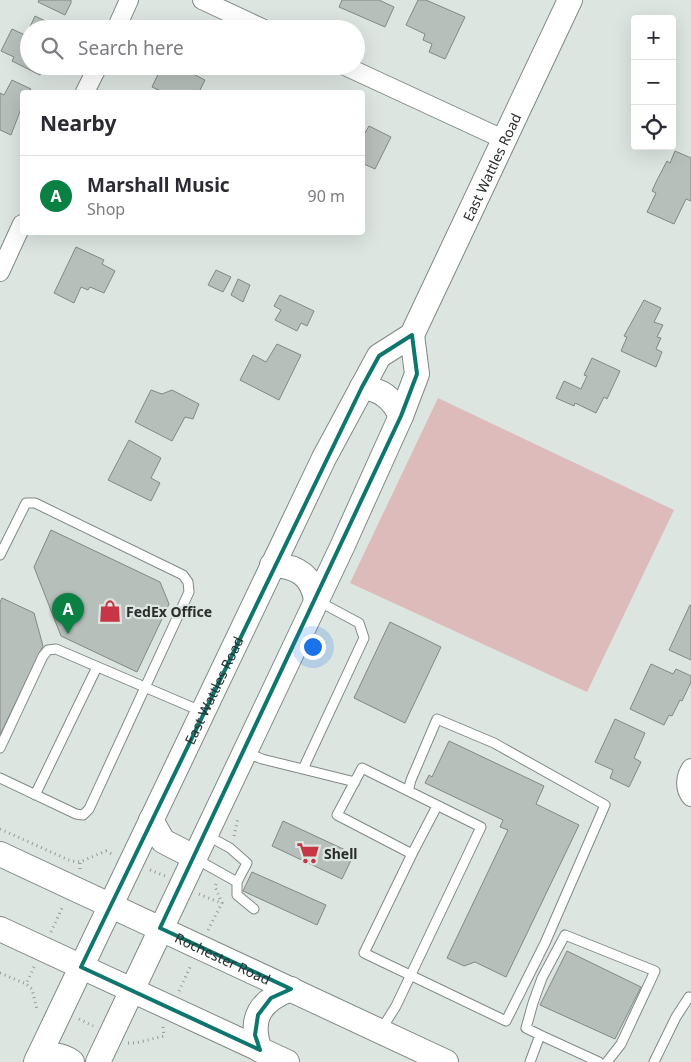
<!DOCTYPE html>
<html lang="en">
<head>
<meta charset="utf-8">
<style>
  body { margin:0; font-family:"Noto Sans",sans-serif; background:#f2f2f3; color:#2b2b33 }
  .controls { position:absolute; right:15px; top:15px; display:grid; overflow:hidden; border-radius:5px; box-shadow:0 5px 20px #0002 }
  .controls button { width:45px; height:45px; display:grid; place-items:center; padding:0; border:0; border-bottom:1px solid #e1e1e2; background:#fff; color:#2b2b33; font:25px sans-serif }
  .you { position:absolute; left:312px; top:646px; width:18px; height:18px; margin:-12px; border:4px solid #fff; border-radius:50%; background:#1a73e8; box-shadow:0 0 0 8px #1a73e833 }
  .badge { display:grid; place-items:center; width:32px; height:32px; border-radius:50%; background:#0b8043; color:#fff; font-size:16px; font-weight:700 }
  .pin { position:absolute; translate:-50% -41px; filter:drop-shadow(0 1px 2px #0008) }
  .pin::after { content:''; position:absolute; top:26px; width:18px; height:15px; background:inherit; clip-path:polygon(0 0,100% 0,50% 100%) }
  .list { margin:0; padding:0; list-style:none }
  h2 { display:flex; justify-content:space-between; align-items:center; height:65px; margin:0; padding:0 20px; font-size:21px }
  h2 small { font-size:16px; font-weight:400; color:#7c7c81 }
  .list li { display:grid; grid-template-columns:32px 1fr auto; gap:15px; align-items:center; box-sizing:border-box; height:80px; padding:0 20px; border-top:1px solid #e1e1e2 }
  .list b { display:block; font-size:19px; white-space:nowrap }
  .list p { margin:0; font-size:16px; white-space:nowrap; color:#7c7c81 }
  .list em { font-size:16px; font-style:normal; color:#7c7c81 }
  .icon { flex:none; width:28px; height:28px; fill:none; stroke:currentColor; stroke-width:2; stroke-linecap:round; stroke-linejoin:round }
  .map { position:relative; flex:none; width:691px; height:1062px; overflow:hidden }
  .search { position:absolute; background:#fff; box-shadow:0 5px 20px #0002; left:20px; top:20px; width:345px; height:55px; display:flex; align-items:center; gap:12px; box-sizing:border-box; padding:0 18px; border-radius:28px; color:#7c7c81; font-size:19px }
  .panel { position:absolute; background:#fff; box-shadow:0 5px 20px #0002; left:20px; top:90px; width:345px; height:145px; border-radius:5px }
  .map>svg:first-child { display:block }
  .green { fill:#dcbbba }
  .building { fill:#b7bfbb; stroke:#818885 }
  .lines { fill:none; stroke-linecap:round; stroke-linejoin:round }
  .service-casing { stroke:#818985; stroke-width:11 }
  .minor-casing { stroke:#818985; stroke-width:20 }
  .secondary-casing { stroke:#818985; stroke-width:26 }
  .path { stroke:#939996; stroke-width:3; stroke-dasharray:1 4; stroke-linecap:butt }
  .service { stroke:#fff; stroke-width:9 }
  .minor { stroke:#fff; stroke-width:18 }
  .secondary { stroke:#fff; stroke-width:24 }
  .marked { fill:none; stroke:#0f766e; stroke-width:4; stroke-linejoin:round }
  .labels { text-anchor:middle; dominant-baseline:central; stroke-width:4.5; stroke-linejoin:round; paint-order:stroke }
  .street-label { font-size:14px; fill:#2a2d2b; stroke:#dde5e1 }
  .poi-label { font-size:14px; font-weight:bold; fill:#2a2d2b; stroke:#dde5e1; text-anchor:start }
</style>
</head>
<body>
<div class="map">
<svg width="691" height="1062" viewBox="0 0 691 1062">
  <rect width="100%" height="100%" fill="#dde5e1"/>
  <path class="green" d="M 438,398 L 674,510 L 587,692 L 350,583 Z"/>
  <path class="building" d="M 39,0 L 71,0 L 71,3 L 65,15 L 38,2 Z
    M 342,0 L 379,0 L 394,7 L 385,27 L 339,7 Z
    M 418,0 L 426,0 L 465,17 L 445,59 L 429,52 L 432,44 L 423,40 L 425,34 L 406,25 Z
    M 35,16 L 60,28 L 60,29 L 29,29 Z
    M 12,29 L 25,35 L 29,29 L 29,66 L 44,66 L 40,75 L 12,61 L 14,57 L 1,51 Z
    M 162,66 L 196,66 L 193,74 L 205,80 L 199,92 L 163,92 L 152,87 Z
    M 12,80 L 31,89 L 29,92 L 22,92 L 22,106 L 11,135 L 0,130 L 0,93 L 4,95 Z
    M 369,126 L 391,137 L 375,169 L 362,163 L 362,138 Z
    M 675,151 L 691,158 L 691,201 L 686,199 L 674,224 L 647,212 L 656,193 L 652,191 L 657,180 L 667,161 L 670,163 Z
    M 76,247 L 104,260 L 102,264 L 115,271 L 104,293 L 90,287 L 88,290 L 81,287 L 74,303 L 54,293 Z
    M 216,270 L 231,277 L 223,292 L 208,285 Z
    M 238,279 L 250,285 L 243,302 L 231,295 Z
    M 280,295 L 314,311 L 307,326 L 301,323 L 297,331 L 275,320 L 281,310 L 274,306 Z
    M 644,300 L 661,308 L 654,322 L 663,325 L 657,337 L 661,338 L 656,349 L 662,352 L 656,367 L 621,351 L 627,337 L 624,336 Z
    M 277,344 L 301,355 L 279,400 L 240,380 L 253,355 L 266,362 Z
    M 592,358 L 620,371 L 607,399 L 604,397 L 596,413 L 575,403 L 574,406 L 556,398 L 564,381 L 581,389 L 587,376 L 584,375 Z
    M 151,390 L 162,394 L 172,390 L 199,404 L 193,419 L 185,417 L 172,441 L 135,422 Z
    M 129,440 L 161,458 L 151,478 L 160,483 L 151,501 L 108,480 Z
    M 51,530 L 160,582 L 169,604 L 137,672 L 61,636 L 34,567 Z
    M 2,598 L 34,613 L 43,646 L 0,735 L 0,602 Z
    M 690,605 L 691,605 L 691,660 L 669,650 Z
    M 390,622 L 441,647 L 405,723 L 354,698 Z
    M 651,664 L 673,674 L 676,669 L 691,676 L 691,682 L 682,701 L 680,700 L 672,716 L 669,715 L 664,725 L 630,709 Z
    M 615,719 L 645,733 L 634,758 L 641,762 L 629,787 L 610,778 L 613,770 L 595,762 Z
    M 449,741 L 544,786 L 536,804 L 579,825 L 506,977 L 475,962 L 464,966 L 447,958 L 508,830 L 500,827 L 503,820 L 425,783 L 429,775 L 432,777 Z
    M 283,821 L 354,854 L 342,879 L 272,846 Z
    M 252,872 L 326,905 L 317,925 L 243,891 Z
    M 567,951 L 641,987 L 615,1039 L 540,1005 Z"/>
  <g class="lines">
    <defs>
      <path id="service" d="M 0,555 L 26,503 L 35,503 L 183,575 L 188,582 L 189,592 L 89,809 L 83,815 L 76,814 L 0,778
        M 0,748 L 43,656 L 48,650 L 56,649 L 203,712
        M 245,752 L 262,759 L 355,782
        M 303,769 L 364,638 L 359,623 L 318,601
        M 35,795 L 97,667
        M 208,836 L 230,848 L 247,863 L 237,882 L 237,895 L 254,909
        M 412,854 L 437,806
        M 196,859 L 237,882
        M 381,1030 L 396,1006 L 481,827 L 362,768 L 337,815 L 412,854 L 364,953 L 506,1021 L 545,943 L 605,805 L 494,743 L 437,719 L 411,780 L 408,791
        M 540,1035 L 599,1062
        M 530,1062 L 540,1035 L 526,1028 L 533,1003 L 542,978 L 565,935 L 655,971 L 621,1044 L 607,1062
        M 654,1062 L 676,1017 L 689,997"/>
      <path id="minor" d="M 202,0 L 264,29
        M 116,29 L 129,0
        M 345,66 L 505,140
        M 85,92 L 98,66
        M 0,272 L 22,224
        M 691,768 C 685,777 684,788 691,797"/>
      <g id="secondary">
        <path d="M 362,387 C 382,390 392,398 401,416"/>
        <path d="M 272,565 C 297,566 312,575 316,600"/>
        <path d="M 151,820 L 163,841 L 194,857"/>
        <path id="s1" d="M 0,854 L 446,1062"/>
        <path d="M 0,929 L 287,1062"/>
        <path d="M 260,1050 C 248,1018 261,1000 291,989"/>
        <path d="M 38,1058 C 52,1054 61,1054 72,1062"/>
        <path id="s2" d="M 36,1062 L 324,458 L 379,356 L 412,335 L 570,0"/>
        <path d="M 98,1062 L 342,547 L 401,416 L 417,374 L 412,335"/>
      </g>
    </defs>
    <use href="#service" class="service-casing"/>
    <use href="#minor" class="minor-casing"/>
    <use href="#secondary" class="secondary-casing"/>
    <path class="path" d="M 0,829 L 71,861 L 80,862
      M 234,836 L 238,818
      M 80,869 L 80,862 L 106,851 L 114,855
      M 150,870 L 165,876
      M 199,894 L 221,903
      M 208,930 L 222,903 L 215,887 L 216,884
      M 51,932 L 63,906
      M 34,967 L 26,984 L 32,989 L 37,1010
      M 0,973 L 26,984
      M 179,991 L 191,965
      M 79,1019 L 93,1026
      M 128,1043 L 136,1043 L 164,1036 L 163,1026"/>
    <use href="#service" class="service"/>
    <use href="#minor" class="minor"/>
    <use href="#secondary" class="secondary"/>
  </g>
  <path class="marked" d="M 412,335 L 417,374 L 401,416 L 160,928 L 291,989 L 271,998 L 258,1015 L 255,1035 L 260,1050 L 81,967 L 362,387 L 379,356 Z"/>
  <defs>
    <symbol id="shop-bare" viewBox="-9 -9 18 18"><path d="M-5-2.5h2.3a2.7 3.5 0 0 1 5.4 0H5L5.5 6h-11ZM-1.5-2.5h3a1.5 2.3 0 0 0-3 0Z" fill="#c63644" stroke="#dde5e1" stroke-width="2.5" paint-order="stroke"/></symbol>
    <symbol id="supermarket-bare" viewBox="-9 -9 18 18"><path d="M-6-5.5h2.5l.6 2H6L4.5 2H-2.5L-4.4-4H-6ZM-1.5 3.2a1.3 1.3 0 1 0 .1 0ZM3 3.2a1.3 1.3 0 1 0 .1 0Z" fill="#c63644" stroke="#dde5e1" stroke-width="2.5" paint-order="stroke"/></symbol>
  </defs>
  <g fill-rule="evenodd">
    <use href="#shop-bare" x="94" y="595" width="32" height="32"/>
    <use href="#supermarket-bare" x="292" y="837" width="32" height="32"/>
  </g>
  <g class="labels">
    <g class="street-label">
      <text stroke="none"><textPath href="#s2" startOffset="1010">East Wattles Road</textPath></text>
      <text stroke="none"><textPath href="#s2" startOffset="412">East Wattles Road</textPath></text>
      <text stroke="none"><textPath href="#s1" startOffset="246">Rochester Road</textPath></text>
    </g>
    <g class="poi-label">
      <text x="126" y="611">FedEx Office</text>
      <text x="324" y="853">Shell</text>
    </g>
  </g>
</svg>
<div class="controls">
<button>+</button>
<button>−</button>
<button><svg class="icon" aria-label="locate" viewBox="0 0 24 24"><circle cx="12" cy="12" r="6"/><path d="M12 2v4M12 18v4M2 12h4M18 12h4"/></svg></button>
</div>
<div class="you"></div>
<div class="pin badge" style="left:68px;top:634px">A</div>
<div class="search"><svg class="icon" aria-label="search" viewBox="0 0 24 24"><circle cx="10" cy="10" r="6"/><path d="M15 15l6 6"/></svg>Search here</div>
<section class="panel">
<h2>Nearby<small></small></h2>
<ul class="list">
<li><span class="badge">A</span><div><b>Marshall Music</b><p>Shop</p></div><em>90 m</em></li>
</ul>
</section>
</div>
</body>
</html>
